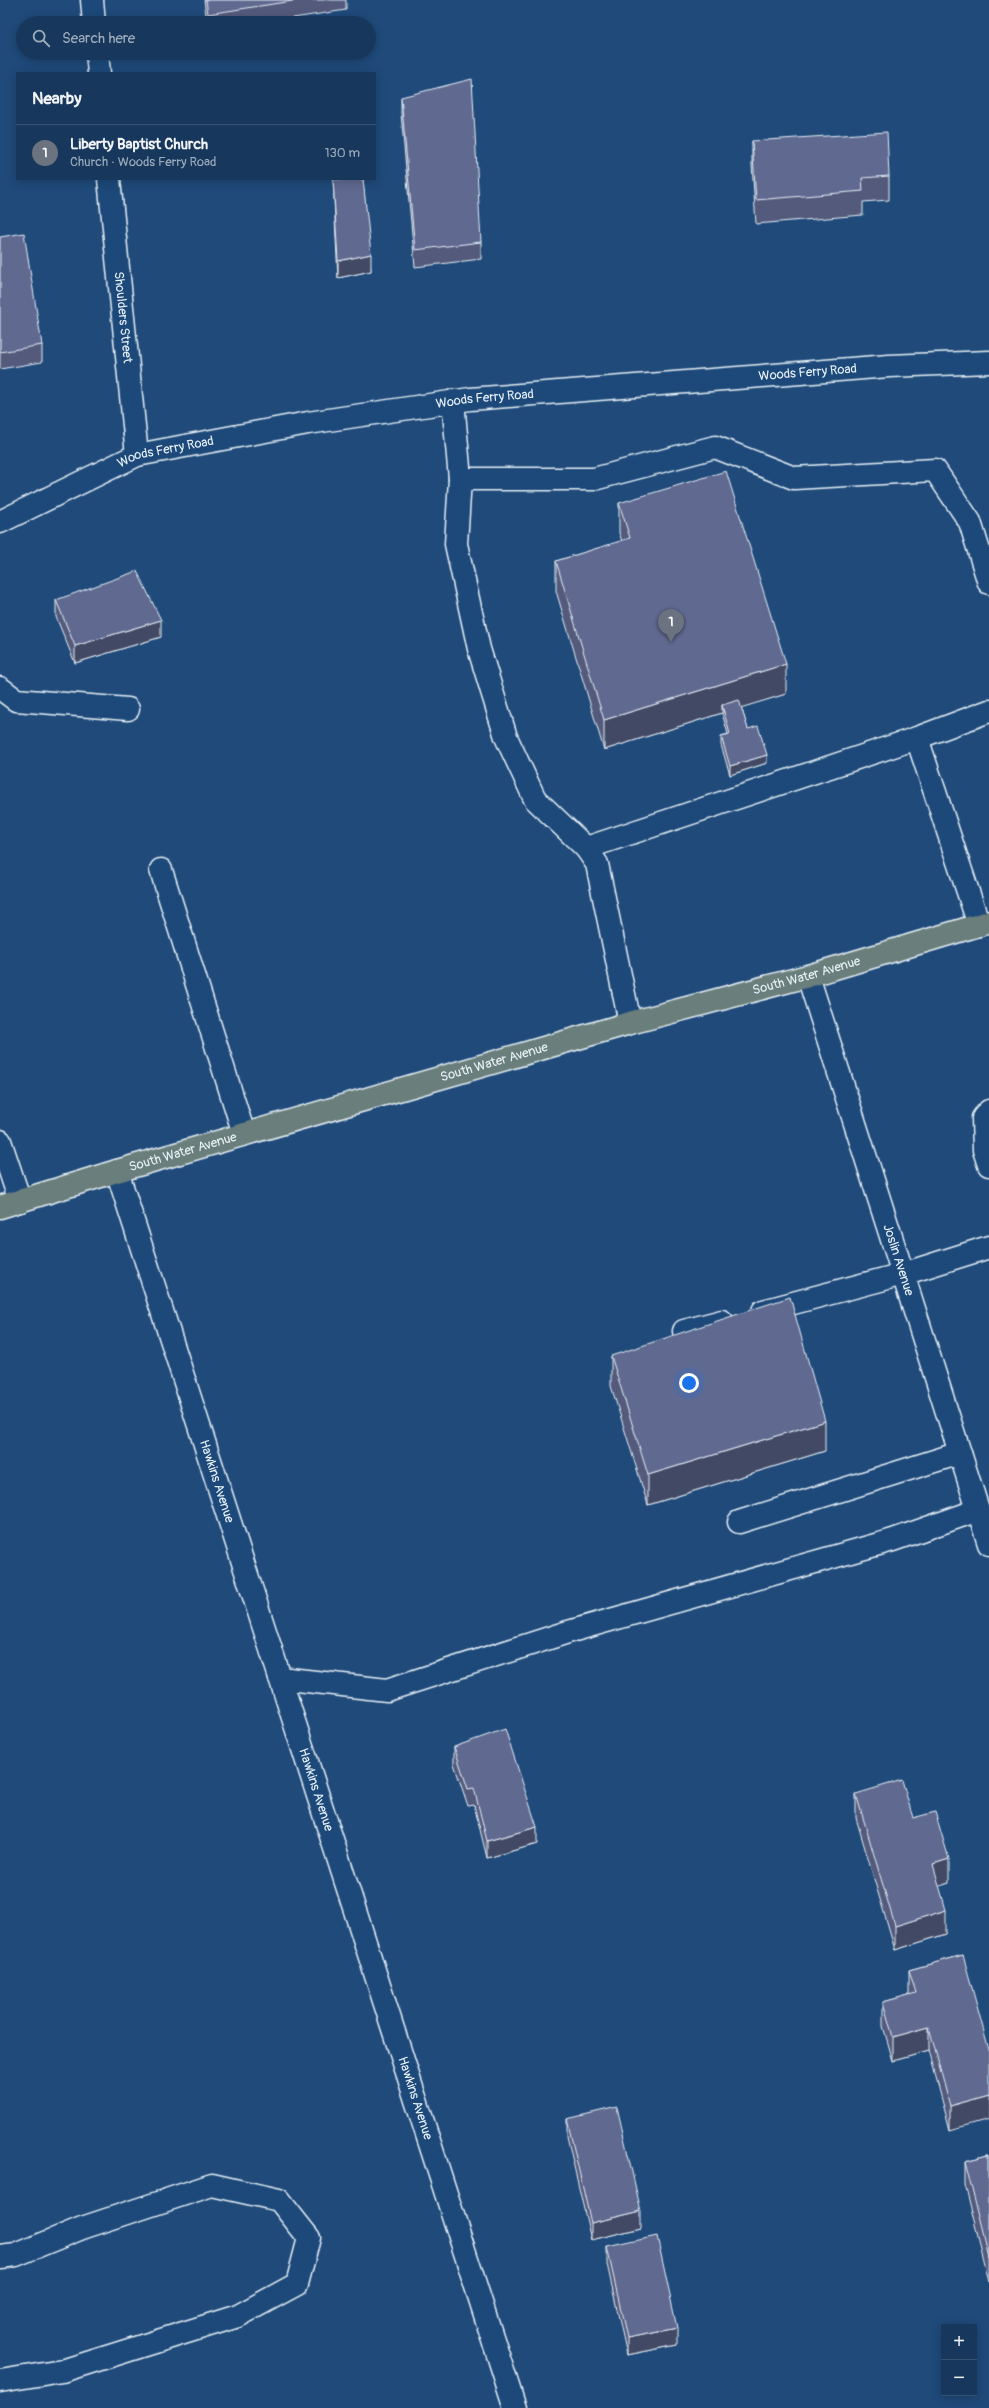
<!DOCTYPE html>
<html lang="en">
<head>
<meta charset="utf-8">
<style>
  body { margin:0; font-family:Pangolin,sans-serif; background:#203f62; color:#f1f3f6 }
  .controls { position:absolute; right:12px; bottom:12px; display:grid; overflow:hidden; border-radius:0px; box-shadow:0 2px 10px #0003 }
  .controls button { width:36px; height:36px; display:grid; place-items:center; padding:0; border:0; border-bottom:1px solid #365272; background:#17385c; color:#f1f3f6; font:20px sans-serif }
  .you { position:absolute; left:689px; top:1383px; width:14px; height:14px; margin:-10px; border:3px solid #fff; border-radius:50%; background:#1a73e8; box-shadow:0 0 0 6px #1a73e833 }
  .badge { display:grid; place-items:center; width:26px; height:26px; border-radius:50%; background:#8abfa5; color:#fff; font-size:13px; font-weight:700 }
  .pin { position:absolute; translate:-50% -33px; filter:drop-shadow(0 1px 2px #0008) }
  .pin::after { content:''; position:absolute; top:21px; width:14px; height:12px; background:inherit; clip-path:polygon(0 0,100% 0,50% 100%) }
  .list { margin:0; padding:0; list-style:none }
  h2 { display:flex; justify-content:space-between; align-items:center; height:52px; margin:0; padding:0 16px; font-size:17px }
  h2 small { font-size:13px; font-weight:400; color:#9eacbb }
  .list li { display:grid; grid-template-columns:26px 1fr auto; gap:12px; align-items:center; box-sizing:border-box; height:56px; padding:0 16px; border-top:1px solid #365272 }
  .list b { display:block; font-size:15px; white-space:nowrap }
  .list p { margin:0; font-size:13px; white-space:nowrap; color:#9eacbb }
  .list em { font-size:13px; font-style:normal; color:#9eacbb }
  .icon { flex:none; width:22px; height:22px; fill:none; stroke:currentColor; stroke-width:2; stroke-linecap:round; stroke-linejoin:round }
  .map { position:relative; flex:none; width:989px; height:2408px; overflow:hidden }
  .search { position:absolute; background:#17385c; box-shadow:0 2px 10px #0003; left:16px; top:16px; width:360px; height:44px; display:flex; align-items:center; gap:10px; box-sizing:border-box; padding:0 14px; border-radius:22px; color:#9eacbb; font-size:15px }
  .panel { position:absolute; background:#17385c; box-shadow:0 2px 10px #0003; left:16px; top:72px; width:360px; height:108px; border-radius:0px }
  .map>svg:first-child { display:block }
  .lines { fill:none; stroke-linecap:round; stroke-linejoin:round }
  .minor-casing { stroke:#e8f1f8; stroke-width:25 }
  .major-casing { stroke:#e8f1f8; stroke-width:25 }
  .minor { stroke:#1f4a7a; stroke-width:22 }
  .major { stroke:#6b7f7c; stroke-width:22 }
  .wall { fill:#535a7c; stroke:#e8f1f8 }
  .shaded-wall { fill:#434a65; stroke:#e8f1f8 }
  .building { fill:#606990; stroke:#e8f1f8 }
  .labels { text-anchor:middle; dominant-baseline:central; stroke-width:3.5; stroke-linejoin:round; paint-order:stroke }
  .street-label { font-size:13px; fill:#e8f1f8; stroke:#1f4a7a }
</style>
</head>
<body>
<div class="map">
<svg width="989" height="2408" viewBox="0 0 989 2408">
  <rect width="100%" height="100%" fill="#1f4a7a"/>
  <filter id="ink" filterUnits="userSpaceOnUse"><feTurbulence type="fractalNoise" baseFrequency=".025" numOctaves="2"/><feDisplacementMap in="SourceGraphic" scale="8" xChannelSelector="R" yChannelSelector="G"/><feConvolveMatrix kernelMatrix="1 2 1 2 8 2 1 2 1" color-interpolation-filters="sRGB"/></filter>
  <g filter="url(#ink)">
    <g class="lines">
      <defs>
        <g id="minor">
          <path d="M 92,0 L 94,23"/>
          <path d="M 97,53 L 99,73"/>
          <path id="s1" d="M 109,179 L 137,455"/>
          <path d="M 453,401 L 460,479 L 594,479 L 715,447 L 794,478 L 935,470 L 970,522 L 989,583"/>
          <path d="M 460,479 L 456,544 L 479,649 L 506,737 L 535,799 L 586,848"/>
          <path id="s2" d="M 0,522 L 137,455 L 308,423 L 470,399 L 889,366 L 989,362"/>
          <path d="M 0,688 L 16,700 L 128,709"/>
          <path d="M 917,738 L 979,925"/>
          <path d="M 161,870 L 244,1134"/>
          <path id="s3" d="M 808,976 L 989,1544"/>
          <path d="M 630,1023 L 597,864 L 586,848 L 917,738 L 989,711"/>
          <path d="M 989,1111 L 983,1118 L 984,1150 L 989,1165"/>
          <path d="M 0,1141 L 20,1201"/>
          <path id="s4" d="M 117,1171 L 515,2408"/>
          <path d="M 763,1311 L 903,1274 L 989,1247"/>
          <path d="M 684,1331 L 722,1321"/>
          <path d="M 739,1522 L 960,1453"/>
          <path d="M 280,1678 L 387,1690 L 568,1632 L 893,1540 L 978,1510"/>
          <path d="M 0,2257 L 16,2255 L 82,2228 L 212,2185 L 279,2200 L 309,2238 L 297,2284 L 238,2316 L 62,2371 L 0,2381"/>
        </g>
        <g id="major">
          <path id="s5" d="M 0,1207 L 117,1171 L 630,1023 L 808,976 L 989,922"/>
        </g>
      </defs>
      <use href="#minor" class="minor-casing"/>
      <use href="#major" class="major-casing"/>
      <use href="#minor" class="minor"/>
      <use href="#major" class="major"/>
    </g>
    <path class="wall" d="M 204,0 L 346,0 L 346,10 L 260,23 L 207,23 Z
      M 401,97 L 481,242 L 481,259 L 415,267 L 401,114 Z
      M 752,141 L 889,176 L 889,200 L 863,202 L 863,215 L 756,224 L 752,165 Z
      M 333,179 L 363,179 L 371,271 L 338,278 Z
      M 0,237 L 42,345 L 42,362 L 0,369 Z
      M 619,503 L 786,694 L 741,707 L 748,729 L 767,763 L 730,775 L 721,745 L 721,736 L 728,734 L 722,713 L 604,750 L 556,591 L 556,561 L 622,541 L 619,533 Z
      M 56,600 L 161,637 L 75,663 L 56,617 Z
      M 611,1356 L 825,1451 L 648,1505 L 611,1386 Z
      M 454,1747 L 537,1844 L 487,1858 L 474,1805 L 468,1806 L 454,1764 Z
      M 856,1794 L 913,1818 L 949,1883 L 939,1886 L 946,1934 L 895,1950 L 856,1818 Z
      M 963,1955 L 950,2130 L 929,2051 L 893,2061 L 883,2026 L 883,2002 L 909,1995 L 909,1970 Z
      M 567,2119 L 641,2228 L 591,2240 L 567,2136 Z
      M 989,2155 L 989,2282 L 965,2185 L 965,2161 Z
      M 607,2247 L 677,2345 L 627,2355 L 607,2264 Z"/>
    <path class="shaded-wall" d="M 371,254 L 371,271 L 338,278 L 338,261 Z
      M 161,620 L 161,637 L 75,663 L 75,646 Z
      M 786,664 L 786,694 L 724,713 L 722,705 L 722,713 L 604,750 L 604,720 Z
      M 767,755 L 767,763 L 730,775 L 730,766 Z
      M 825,1421 L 825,1451 L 648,1505 L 648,1475 Z
      M 537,1827 L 537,1844 L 487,1858 L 487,1841 Z
      M 949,1859 L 949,1883 L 933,1888 L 933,1864 Z
      M 946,1910 L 946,1934 L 895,1950 L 895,1926 Z
      M 929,2027 L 929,2051 L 893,2061 L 893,2037 Z
      M 989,2095 L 989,2119 L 950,2130 L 950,2106 Z
      M 641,2211 L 641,2228 L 591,2240 L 591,2223 Z
      M 677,2328 L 677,2345 L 627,2355 L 627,2338 Z"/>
    <path class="building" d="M 206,0 L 299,0 L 208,14 Z
      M 472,79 L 481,242 L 415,250 L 401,97 Z
      M 887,132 L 889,176 L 862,178 L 863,191 L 756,200 L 752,141 Z
      M 333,179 L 363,179 L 371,254 L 338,261 Z
      M 24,233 L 42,345 L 0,352 L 0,237 Z
      M 726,471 L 786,664 L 604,720 L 556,561 L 630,538 L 619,503 Z
      M 137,571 L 161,620 L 75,646 L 56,600 Z
      M 739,700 L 748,729 L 758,726 L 767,755 L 730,766 L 721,736 L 730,734 L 722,705 Z
      M 790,1297 L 825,1421 L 648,1475 L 611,1356 Z
      M 505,1729 L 537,1827 L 487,1841 L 474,1788 L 468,1789 L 454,1747 Z
      M 902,1780 L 913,1818 L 935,1812 L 949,1859 L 933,1864 L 946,1910 L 895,1926 L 856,1794 Z
      M 963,1955 L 989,2050 L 989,2095 L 950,2106 L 929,2027 L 893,2037 L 883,2002 L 916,1993 L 909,1970 Z
      M 617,2107 L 641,2211 L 591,2223 L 567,2119 Z
      M 989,2155 L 989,2258 L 965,2161 Z
      M 657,2236 L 677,2328 L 627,2338 L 607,2247 Z"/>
  </g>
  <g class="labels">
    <g class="street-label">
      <text stroke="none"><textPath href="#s1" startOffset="139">Shoulders Street</textPath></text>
      <text stroke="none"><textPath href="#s2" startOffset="829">Woods Ferry Road</textPath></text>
      <text stroke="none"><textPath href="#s2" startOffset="505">Woods Ferry Road</textPath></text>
      <text stroke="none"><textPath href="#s2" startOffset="181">Woods Ferry Road</textPath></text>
      <text stroke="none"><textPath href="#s5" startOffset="839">South Water Avenue</textPath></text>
      <text stroke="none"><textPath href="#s5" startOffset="515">South Water Avenue</textPath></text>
      <text stroke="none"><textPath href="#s5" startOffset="191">South Water Avenue</textPath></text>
      <text stroke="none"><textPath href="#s3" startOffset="298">Joslin Avenue</textPath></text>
      <text stroke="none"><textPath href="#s4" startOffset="326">Hawkins Avenue</textPath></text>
      <text stroke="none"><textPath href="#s4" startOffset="650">Hawkins Avenue</textPath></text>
      <text stroke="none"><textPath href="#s4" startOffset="974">Hawkins Avenue</textPath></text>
    </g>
  </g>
</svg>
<div class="controls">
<button>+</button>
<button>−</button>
</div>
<div class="you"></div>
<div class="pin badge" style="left:671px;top:642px;background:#6b7280">1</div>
<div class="search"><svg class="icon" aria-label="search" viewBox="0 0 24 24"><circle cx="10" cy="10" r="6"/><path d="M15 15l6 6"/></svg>Search here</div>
<section class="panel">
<h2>Nearby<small></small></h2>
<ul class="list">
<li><span class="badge" style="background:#6b7280">1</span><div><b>Liberty Baptist Church</b><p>Church · Woods Ferry Road</p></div><em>130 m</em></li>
</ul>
</section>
</div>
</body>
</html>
